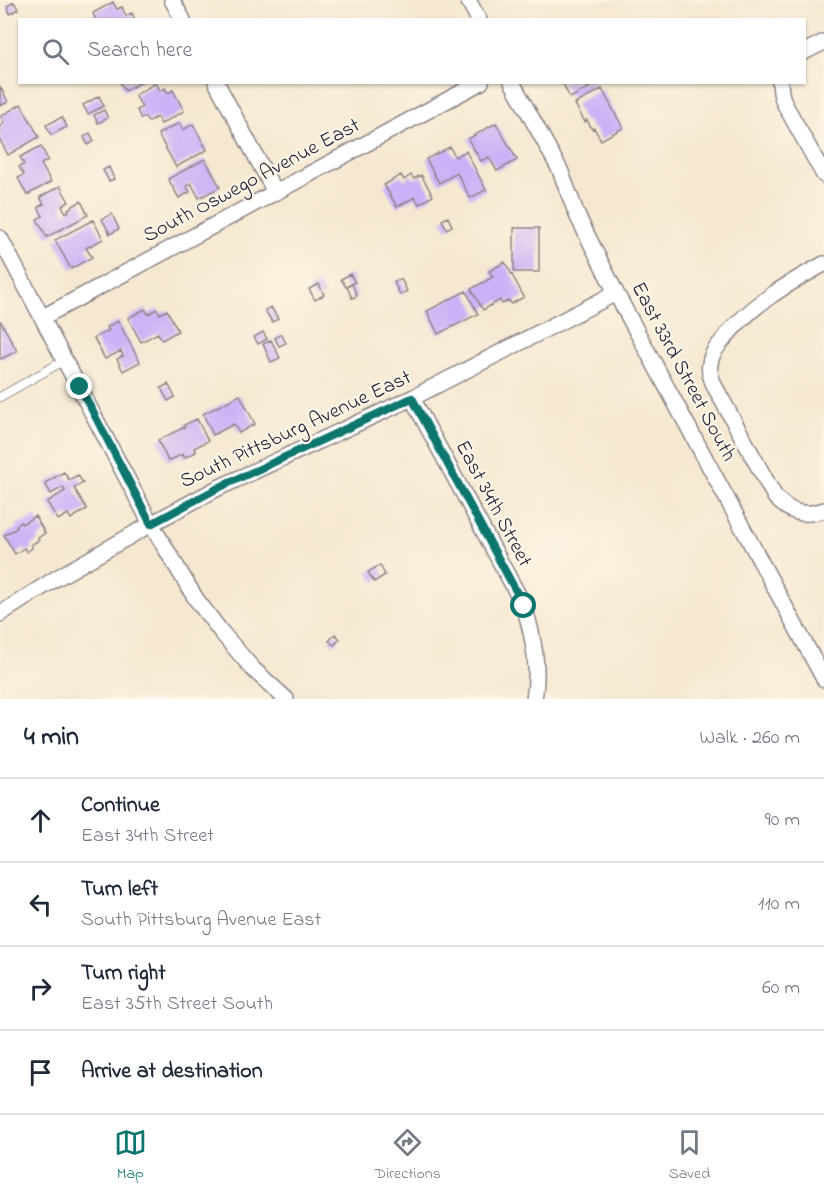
<!DOCTYPE html>
<html lang="en">
<head>
<meta charset="utf-8">
<style>
  body { margin:0; font-family:"Indie Flower",sans-serif; background:#f2f2f3; color:#1f2937 }
  .stop { position:absolute; width:18px; height:18px; margin:-14px; border:4px solid #0f766e; border-radius:50%; background:#fff }
  .stop.end { background:#0f766e; border-color:#fff; box-shadow:0 2px 6px #0008 }
  .list { margin:0; padding:0; list-style:none }
  h2 { display:flex; justify-content:space-between; align-items:center; height:78px; margin:0; padding:0 24px; font-size:26px }
  h2 small { font-size:20px; font-weight:400; color:#747a83 }
  .list li { display:grid; grid-template-columns:39px 1fr auto; gap:18px; align-items:center; box-sizing:border-box; height:84px; padding:0 24px; border-top:2px solid #e0e1e3 }
  .list b { display:block; font-size:22px; white-space:nowrap }
  .list p { margin:0; font-size:20px; white-space:nowrap; color:#747a83 }
  .list em { font-size:20px; font-style:normal; color:#747a83 }
  .icon { flex:none; width:33px; height:33px; fill:none; stroke:currentColor; stroke-width:2; stroke-linecap:round; stroke-linejoin:round }
  .map { position:relative; flex:none; width:824px; height:699px; overflow:hidden }
  .search { position:absolute; background:#fff; box-shadow:0 2px 4px #0004; left:18px; right:18px; top:18px; height:66px; display:flex; align-items:center; gap:15px; box-sizing:border-box; padding:0 21px; border-radius:0px; color:#747a83; font-size:22px }
  .sheet { height:414px; background:#fff }
  nav { display:flex; justify-content:space-around; align-items:center; box-sizing:border-box; height:84px; border-top:2px solid #e0e1e3; background:#fff; font-size:16px; color:#747a83 }
  nav a { display:grid; justify-items:center; gap:3px }
  nav .on { color:#0f766e }
  .map>svg:first-child { display:block }
  .building { fill:#cbb1f7 }
  .lines { fill:none; stroke-linecap:round; stroke-linejoin:round }
  .service-casing { stroke:#8c8586; stroke-width:10 }
  .minor-casing { stroke:#8c8586; stroke-width:18 }
  .service { stroke:#fff; stroke-width:8 }
  .minor { stroke:#fff; stroke-width:15 }
  .route { stroke:#0f766e; stroke-width:8 }
  .labels { text-anchor:middle; dominant-baseline:central; stroke-width:4.5; stroke-linejoin:round; paint-order:stroke }
  .street-label { font-size:21px; fill:#22223b; stroke:#fcf5e5 }
</style>
</head>
<body>
<div class="map">
<svg width="824" height="699" viewBox="0 0 824 699">
  <rect width="100%" height="100%" fill="#fcf5e5"/>
  <filter id="ink" filterUnits="userSpaceOnUse"><feTurbulence type="fractalNoise" baseFrequency=".0167" numOctaves="2"/><feDisplacementMap in="SourceGraphic" scale="12" xChannelSelector="R" yChannelSelector="G"/><feConvolveMatrix kernelMatrix="1 2 1 2 8 2 1 2 1" color-interpolation-filters="sRGB"/></filter>
  <filter id="wash" filterUnits="userSpaceOnUse"><feTurbulence type="fractalNoise" baseFrequency=".008" numOctaves="4" result="noise"/><feDisplacementMap in="SourceGraphic" scale="24" xChannelSelector="R" yChannelSelector="G"/><feGaussianBlur stdDeviation="1.35" result="paint"/><feColorMatrix in="noise" values="0 0 0 0 0 0 0 0 0 0 0 0 0 0 0 0 0 1.4 0 .05"/><feComposite in="paint" operator="in"/></filter>
  <g filter="url(#wash)">
    <rect width="100%" height="100%" fill="#f6e8d0"/>
    <g id="blocks">
      <path class="building" d="M 14,2 L 18,9 L 10,14 L 7,6 Z
        M 113,2 L 117,9 L 122,7 L 126,16 L 132,13 L 135,20 L 96,20 L 93,13 Z
        M 120,82 L 141,82 L 125,91 Z
        M 562,82 L 599,82 L 570,98 Z
        M 156,83 L 160,91 L 165,88 L 168,93 L 173,90 L 184,111 L 161,124 L 157,117 L 148,122 L 145,117 L 141,119 L 137,110 L 142,107 L 135,95 Z
        M 0,86 L 8,102 L 0,106 Z
        M 602,89 L 623,128 L 601,140 L 594,128 L 592,129 L 587,120 L 585,122 L 575,104 Z
        M 99,96 L 104,106 L 88,114 L 83,105 Z
        M 21,104 L 39,137 L 8,155 L 0,140 L 0,131 L 1,131 L 0,126 L 4,123 L 1,116 Z
        M 104,110 L 108,118 L 98,123 L 94,115 Z
        M 62,117 L 67,127 L 51,135 L 46,125 Z
        M 179,123 L 183,130 L 193,124 L 207,150 L 176,167 L 158,134 Z
        M 496,123 L 517,160 L 497,171 L 489,157 L 481,161 L 468,139 Z
        M 90,133 L 94,141 L 88,145 L 84,137 Z
        M 41,146 L 48,160 L 41,164 L 51,182 L 27,195 L 18,178 L 24,175 L 19,167 L 24,164 L 20,157 Z
        M 450,147 L 455,157 L 466,151 L 486,190 L 470,198 L 457,173 L 439,183 L 426,159 Z
        M 205,159 L 220,187 L 199,198 L 191,183 L 186,186 L 190,192 L 179,198 L 168,179 Z
        M 109,167 L 114,179 L 109,181 L 103,170 Z
        M 401,175 L 404,180 L 411,175 L 414,179 L 421,175 L 433,196 L 419,204 L 415,197 L 397,207 L 384,185 Z
        M 60,186 L 69,202 L 62,206 L 66,213 L 69,211 L 68,209 L 81,201 L 88,215 L 47,237 L 37,219 L 43,216 L 38,207 L 44,204 L 40,197 Z
        M 112,214 L 119,229 L 110,234 L 102,219 Z
        M 448,217 L 452,226 L 447,229 L 442,220 Z
        M 93,220 L 103,239 L 86,248 L 92,257 L 71,269 L 55,240 Z
        M 514,228 L 539,228 L 539,272 L 514,272 Z
        M 505,262 L 524,297 L 511,304 L 509,300 L 502,304 L 500,300 L 483,310 L 471,289 L 493,277 L 489,271 Z
        M 350,274 L 355,282 L 346,287 L 341,279 Z
        M 401,279 L 407,291 L 400,295 L 394,282 Z
        M 319,284 L 324,295 L 315,300 L 309,289 Z
        M 352,284 L 357,296 L 352,298 L 347,287 Z
        M 466,291 L 478,314 L 438,334 L 427,311 Z
        M 271,307 L 278,319 L 272,322 L 265,310 Z
        M 145,309 L 148,314 L 157,309 L 160,314 L 167,310 L 178,331 L 162,340 L 158,333 L 141,342 L 128,318 Z
        M 0,320 L 17,351 L 1,359 L 0,357 Z
        M 118,321 L 140,362 L 123,371 L 117,359 L 123,356 L 121,351 L 105,359 L 94,338 L 109,330 L 107,327 Z
        M 263,332 L 267,339 L 258,344 L 254,337 Z
        M 281,334 L 286,343 L 279,346 L 275,338 Z
        M 271,340 L 280,358 L 271,362 L 263,344 Z
        M 168,384 L 175,397 L 168,401 L 161,388 Z
        M 240,395 L 255,424 L 239,433 L 234,424 L 213,435 L 203,414 Z
        M 197,419 L 208,441 L 194,448 L 196,452 L 184,458 L 183,454 L 168,461 L 158,440 L 185,427 L 184,425 Z
        M 64,472 L 69,480 L 78,475 L 83,483 L 74,488 L 87,509 L 71,519 L 68,514 L 58,520 L 47,502 L 65,491 L 63,487 L 51,494 L 45,483 Z
        M 35,516 L 45,533 L 38,538 L 39,540 L 31,545 L 32,548 L 27,552 L 24,548 L 15,554 L 4,535 L 17,528 L 16,526 L 21,522 L 22,524 Z
        M 380,565 L 385,575 L 374,582 L 368,572 Z
        M 335,634 L 340,639 L 334,645 L 329,641 Z"/>
    </g>
  </g>
  <g filter="url(#ink)">
    <use href="#blocks" fill-opacity="0" stroke="#8c8586" stroke-width="1.5"/>
    <g class="lines">
      <defs>
        <path id="service" d="M 0,397 L 65,360"/>
        <path id="minor" d="M 172,0 L 183,20
          M 468,0 L 479,20
          M 804,52 L 824,42
          M 216,82 L 275,192
          M 512,82 L 560,170 L 577,215 L 616,293 L 824,679
          M 780,82 L 781,93 L 784,103 L 824,175
          M 0,238 L 151,524 L 196,599 L 222,633 L 253,669 L 286,699
          M 824,264 C 787,284 749,306 723,340 C 717,347 711,354 710,364 C 708,372 712,380 715,387 L 775,497 C 790,513 803,517 824,510
          M 43,317 L 481,82
          M 412,398 L 524,606 C 533,635 540,668 534,699
          M 0,614 L 55,579 L 151,524 L 218,488 L 412,398 L 616,293"/>
      </defs>
      <use href="#service" class="service-casing"/>
      <use href="#minor" class="minor-casing"/>
      <use href="#service" class="service"/>
      <use href="#minor" class="minor"/>
    </g>
  </g>
  <g class="lines" filter="url(#ink)">
    <path class="route" d="M 80,387 L 151,524 L 218,488 L 412,398 L 524,606"/>
  </g>
  <g class="labels">
    <g class="street-label">
      <text transform="translate(252 181) rotate(-28)">South Oswego Avenue East</text>
      <text transform="translate(683 372) rotate(62)">East 33rd Street South</text>
      <text transform="translate(296 430) rotate(-25)">South Pittsburg Avenue East</text>
      <text transform="translate(493 504) rotate(62)">East 34th Street</text>
    </g>
  </g>
</svg>
<div class="stop" style="left:524px;top:606px"></div>
<div class="stop end" style="left:80px;top:387px"></div>
<div class="search"><svg class="icon" aria-label="search" viewBox="0 0 24 24"><circle cx="10" cy="10" r="6"/><path d="M15 15l6 6"/></svg>Search here</div>
</div>
<section class="sheet">
<h2>4 min<small>Walk · 260 m</small></h2>
<ul class="list">
<li><svg class="icon" aria-label="ahead" viewBox="0 0 24 24"><path d="M12 20V5M6 11l6-6 6 6"/></svg><div><b>Continue</b><p>East 34th Street</p></div><em>90 m</em></li>
<li><svg class="icon" aria-label="left" viewBox="0 0 24 24"><path d="M17 20v-9H6M10 6l-5 5 5 5"/></svg><div><b>Turn left</b><p>South Pittsburg Avenue East</p></div><em>110 m</em></li>
<li><svg class="icon" aria-label="right" viewBox="0 0 24 24"><path d="M7 20v-9h11M14 6l5 5-5 5"/></svg><div><b>Turn right</b><p>East 35th Street South</p></div><em>60 m</em></li>
<li><svg class="icon" aria-label="arrive" viewBox="0 0 24 24"><path d="M6 21V4h12l-3 4 3 4H6"/></svg><div><b>Arrive at destination</b></div></li>
</ul>
</section>
<nav>
<a class="on"><svg class="icon" aria-label="map" viewBox="0 0 24 24"><path d="M3 6l6-2 6 2 6-2v14l-6 2-6-2-6 2zM9 4v14M15 6v14"/></svg>Map</a>
<a><svg class="icon" aria-label="directions" viewBox="0 0 24 24"><path d="M12 3l9 9-9 9-9-9zM9 14v-3h6M13 9l2 2-2 2"/></svg>Directions</a>
<a><svg class="icon" aria-label="saved" viewBox="0 0 24 24"><path d="M7 4h10v16l-5-4-5 4z"/></svg>Saved</a>
</nav>
</body>
</html>
